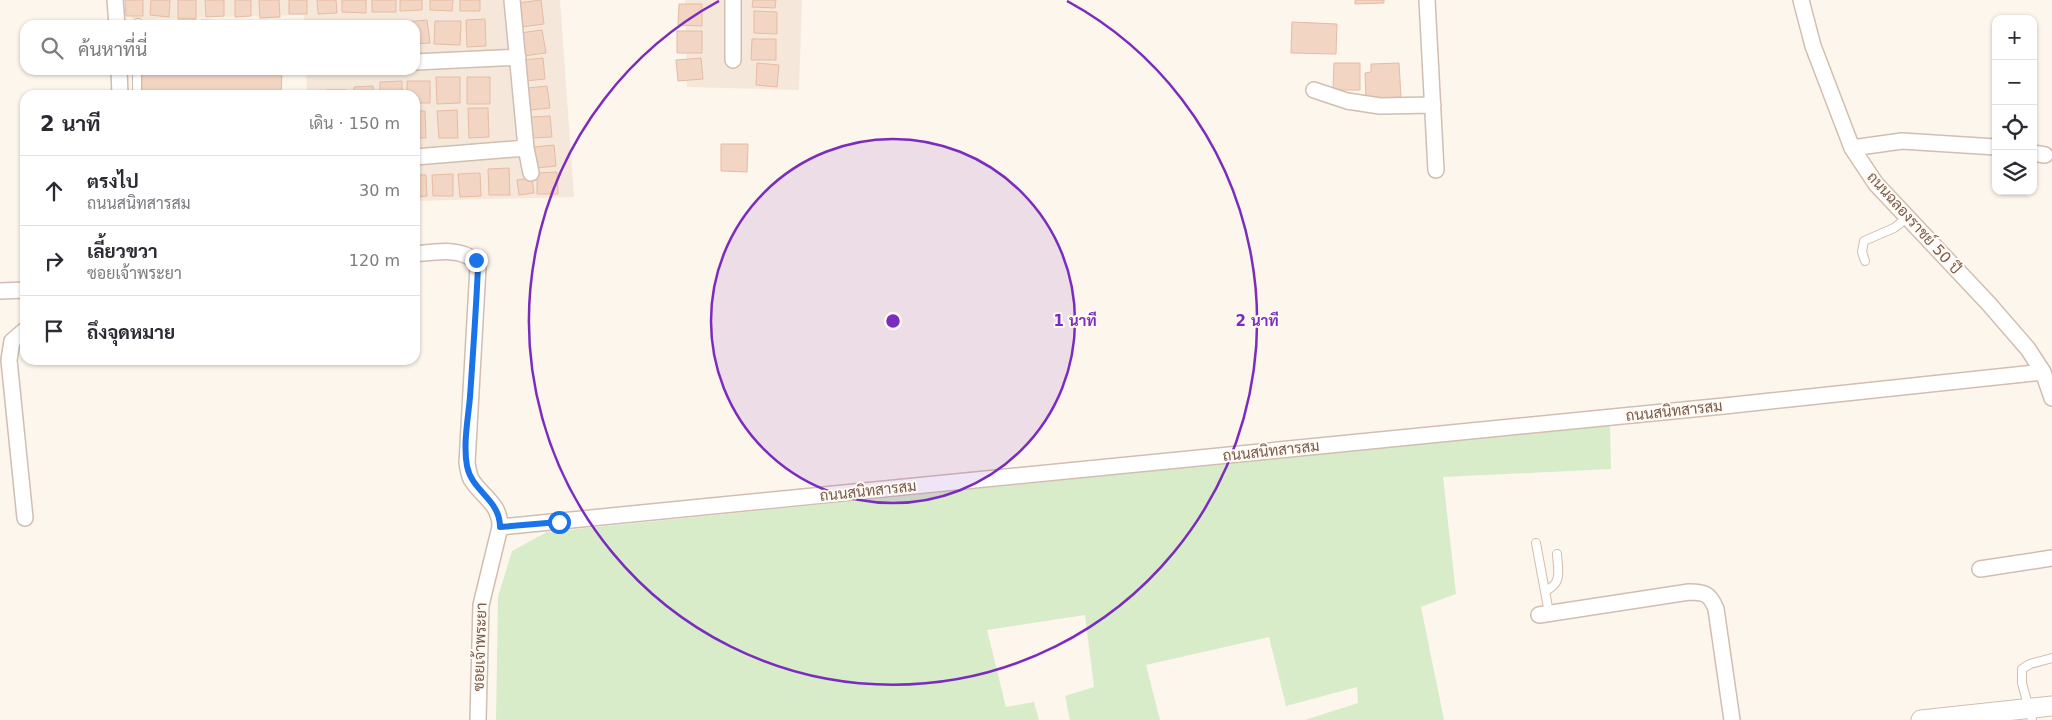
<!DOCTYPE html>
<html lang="th">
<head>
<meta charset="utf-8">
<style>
  body { margin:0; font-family:"DejaVu Sans",Sarabun,sans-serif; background:#f7f7f7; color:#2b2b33 }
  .controls { position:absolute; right:15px; top:15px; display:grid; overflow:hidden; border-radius:10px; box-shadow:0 1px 4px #0004 }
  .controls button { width:45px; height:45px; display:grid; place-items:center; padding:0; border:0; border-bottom:1px solid #e1e1e2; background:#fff; color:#2b2b33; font:25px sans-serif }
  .stop { position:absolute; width:15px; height:15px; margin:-11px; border:4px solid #1a73e8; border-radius:50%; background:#fff }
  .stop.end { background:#1a73e8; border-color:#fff; box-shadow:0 1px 5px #0008 }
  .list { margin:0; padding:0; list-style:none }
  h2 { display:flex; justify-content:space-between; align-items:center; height:65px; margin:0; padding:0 20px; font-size:21px }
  h2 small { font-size:16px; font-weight:400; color:#7c7c81 }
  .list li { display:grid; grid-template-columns:32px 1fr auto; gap:15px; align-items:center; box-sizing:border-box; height:70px; padding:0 20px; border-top:1px solid #e1e1e2 }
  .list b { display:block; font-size:19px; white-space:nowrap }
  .list p { margin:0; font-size:16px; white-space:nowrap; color:#7c7c81 }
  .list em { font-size:16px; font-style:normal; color:#7c7c81 }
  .icon { flex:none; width:28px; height:28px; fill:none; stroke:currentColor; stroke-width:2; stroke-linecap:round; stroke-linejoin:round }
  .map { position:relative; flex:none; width:2052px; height:720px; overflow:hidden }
  .search { position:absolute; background:#fff; box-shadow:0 1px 4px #0004; left:20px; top:20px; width:400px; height:55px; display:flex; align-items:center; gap:12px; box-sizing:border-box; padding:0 18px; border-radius:15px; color:#7c7c81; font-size:19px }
  .panel { position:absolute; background:#fff; box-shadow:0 1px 4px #0004; left:20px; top:90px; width:400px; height:275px; border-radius:15px }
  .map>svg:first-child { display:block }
  .residential { fill:#f5e8da }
  .green { fill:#d8ecc9 }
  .building { fill:#f3d5c3; stroke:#e6bba3 }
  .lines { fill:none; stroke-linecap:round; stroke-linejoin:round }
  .service-casing { stroke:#d1beb0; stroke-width:10 }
  .minor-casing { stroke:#d1beb0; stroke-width:18 }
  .tertiary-casing { stroke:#d1beb0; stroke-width:21 }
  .service { stroke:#fff; stroke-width:8 }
  .minor { stroke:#fff; stroke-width:15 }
  .tertiary { stroke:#fff; stroke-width:19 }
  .route { stroke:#1a73e8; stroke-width:6 }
  .ring { fill:none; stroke:#7b2cbf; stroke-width:2.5 }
  .labels { text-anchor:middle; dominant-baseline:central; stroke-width:4; stroke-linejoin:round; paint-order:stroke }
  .street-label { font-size:15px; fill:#7a5c4d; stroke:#fffaf3 }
  .centre { fill:#7b2cbf; stroke:#fffaf3; stroke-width:2.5 }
  .ring-label { font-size:15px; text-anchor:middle; font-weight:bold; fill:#7b2cbf; stroke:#fffaf3; stroke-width:4; stroke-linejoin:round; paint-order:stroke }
</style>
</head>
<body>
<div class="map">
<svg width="2052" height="720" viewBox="0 0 2052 720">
  <rect width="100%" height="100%" fill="#fdf6ec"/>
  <path class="residential" d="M 131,0 L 560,0 L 574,197 L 415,201 L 415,95 L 307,95 L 306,70 L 415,70 L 415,25 L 304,25 L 304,15 L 132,19 Z
    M 685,0 L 802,0 L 799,90 L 687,87 Z"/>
  <path class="green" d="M 1610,425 L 1611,469 L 1443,477 L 1456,594 L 1421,607 L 1444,720 L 1305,720 L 1358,703 L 1357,687 L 1286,706 L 1269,637 L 1146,665 L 1160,720 L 1070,720 L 1065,696 L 1094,687 L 1085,615 L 987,630 L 1006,707 L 1034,702 L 1039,720 L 496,720 L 498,597 L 512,551 L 547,532 Z"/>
  <path class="building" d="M 125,0 L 143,0 L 143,16 L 126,16 Z
    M 151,0 L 170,0 L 169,17 L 150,15 Z
    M 178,0 L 196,0 L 196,19 L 178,19 Z
    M 205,0 L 224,0 L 224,16 L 206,17 Z
    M 235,0 L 251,0 L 251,16 L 235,17 Z
    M 259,0 L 279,0 L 280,17 L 260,18 Z
    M 289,0 L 307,0 L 307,14 L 289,14 Z
    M 317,0 L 336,0 L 337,13 L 318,14 Z
    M 342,0 L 366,0 L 366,13 L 342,12 Z
    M 372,0 L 396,0 L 396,12 L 372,12 Z
    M 400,0 L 422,0 L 422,10 L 400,11 Z
    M 430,0 L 453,0 L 452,11 L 430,10 Z
    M 460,0 L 480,0 L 480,11 L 460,11 Z
    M 541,0 L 544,24 L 521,27 L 518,3 Z
    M 753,0 L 776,0 L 775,8 L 752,7 Z
    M 1355,0 L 1384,0 L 1384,3 L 1355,4 Z
    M 679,4 L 702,4 L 702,26 L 678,25 Z
    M 754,11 L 777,12 L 777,34 L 754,33 Z
    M 485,19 L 486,46 L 467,47 L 466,20 Z
    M 201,20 L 228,21 L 228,25 L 201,25 Z
    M 427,20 L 430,43 L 415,44 L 415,25 L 406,25 L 406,22 Z
    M 435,21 L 461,21 L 460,45 L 434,44 Z
    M 1292,22 L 1337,24 L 1336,54 L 1291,53 Z
    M 400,23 L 400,25 L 377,25 L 377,24 Z
    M 350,24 L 371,24 L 371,25 L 350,25 Z
    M 542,30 L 546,53 L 523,56 L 520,33 Z
    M 677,31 L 702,31 L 702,53 L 677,53 Z
    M 752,39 L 776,39 L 776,60 L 751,60 Z
    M 543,58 L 545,79 L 525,81 L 523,60 Z
    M 701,58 L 703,79 L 678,81 L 676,60 Z
    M 757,63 L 779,65 L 777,87 L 756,85 Z
    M 1334,63 L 1360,63 L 1360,90 L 1333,90 Z
    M 1399,63 L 1401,97 L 1366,99 L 1365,73 L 1371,72 L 1371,64 Z
    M 142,70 L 282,70 L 281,95 L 142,95 Z
    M 436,77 L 460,77 L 460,103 L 437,104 Z
    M 467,77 L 490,77 L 490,104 L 467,104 Z
    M 402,81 L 402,95 L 380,95 L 380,82 Z
    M 407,81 L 430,81 L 430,103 L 415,103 L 415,95 L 407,95 Z
    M 373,86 L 373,95 L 354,95 L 354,87 Z
    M 547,86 L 550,108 L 530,110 L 528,88 Z
    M 327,90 L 347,90 L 347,95 L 327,95 Z
    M 298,93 L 318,93 L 318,95 L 298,95 Z
    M 468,108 L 488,108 L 489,137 L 469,138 Z
    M 457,110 L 458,138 L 439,138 L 437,111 Z
    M 415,111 L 425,111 L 426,138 L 415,138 Z
    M 550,116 L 552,137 L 532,138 L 531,117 Z
    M 721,144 L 748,144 L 747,172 L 721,171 Z
    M 554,145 L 556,166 L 536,168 L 534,147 Z
    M 509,168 L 510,195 L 489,195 L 488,169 Z
    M 557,172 L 558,194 L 537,194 L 537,173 Z
    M 480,173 L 481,196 L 460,197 L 458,174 Z
    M 453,174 L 453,196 L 433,196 L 432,175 Z
    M 415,175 L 426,175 L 427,196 L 415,197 Z
    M 532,178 L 534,193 L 519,195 L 517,180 Z"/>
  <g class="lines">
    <defs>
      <path id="service" d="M 138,25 L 138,23
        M 137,70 L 137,95
        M 1865,261 L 1862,252 L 1864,241 L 1894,228 L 1907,218
        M 1536,543 L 1549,613
        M 1545,591 C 1563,583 1558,571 1557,554
        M 2032,720 L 2022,683 L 2022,669 L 2030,664 L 2052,658"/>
      <path id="minor" d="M 115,0 L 117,25
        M 512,0 L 526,148 L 531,173
        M 733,0 L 733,60
        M 1427,0 L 1436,170
        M 1801,0 L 1813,46 L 1852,148 L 1876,184 L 1989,304 L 2028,349 L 2043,372 L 2052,398
        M 415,62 L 518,57
        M 119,70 L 120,95
        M 1314,90 L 1347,101 L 1380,106 L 1433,105
        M 1852,148 L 1902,141 L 1996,147
        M 2033,153 L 2045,155
        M 415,157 L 526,148
        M 415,254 C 435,252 459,247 476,261 L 478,267 L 467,463 C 468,469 469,475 471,479 C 483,498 500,503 500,527 L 481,605 L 478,720
        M 0,291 L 25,290
        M 25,330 L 12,341 L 9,360 L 25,518
        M 500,527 L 1724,406 L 2043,372
        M 1980,569 L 2052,558
        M 1539,615 L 1689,592 C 1705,592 1710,594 1716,609 L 1732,720"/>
      <path id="tertiary" d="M 1921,720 L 2052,706"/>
    </defs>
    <use href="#service" class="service-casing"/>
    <use href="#minor" class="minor-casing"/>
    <use href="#tertiary" class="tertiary-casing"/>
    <use href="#service" class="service"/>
    <use href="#minor" class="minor"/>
    <use href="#tertiary" class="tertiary"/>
  </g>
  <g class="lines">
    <path class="route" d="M 476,260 L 478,267 C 476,311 473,354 470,397 C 468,419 463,444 467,466 C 472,492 500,499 500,527 L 559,522"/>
  </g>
  <circle cx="893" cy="321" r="182" fill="#7b2cbf" fill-opacity=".12"/>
  <g class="ring">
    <circle cx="893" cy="321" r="182"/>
    <path d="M1067 1A364 364 0 1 1 719 1"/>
  </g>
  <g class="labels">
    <g class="street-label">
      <text transform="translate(1914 223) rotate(48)">ถนนฉลองราชย์ 50 ปี</text>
      <text transform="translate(1674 411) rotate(-6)">ถนนสนิทสารสม</text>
      <text transform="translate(1271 451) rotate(-6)">ถนนสนิทสารสม</text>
      <text transform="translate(868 491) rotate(-6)">ถนนสนิทสารสม</text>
      <text transform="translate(480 647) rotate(-88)">ซอยเจ้าพระยา</text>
    </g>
  </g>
  <circle cx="893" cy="321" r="8" class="centre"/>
  <g class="ring-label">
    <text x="1075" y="326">1 นาที</text>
    <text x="1257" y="326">2 นาที</text>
  </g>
</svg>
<div class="controls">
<button>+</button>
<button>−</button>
<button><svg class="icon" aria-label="locate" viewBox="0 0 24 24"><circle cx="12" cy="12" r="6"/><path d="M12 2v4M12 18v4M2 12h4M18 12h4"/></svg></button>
<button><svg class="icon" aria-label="layers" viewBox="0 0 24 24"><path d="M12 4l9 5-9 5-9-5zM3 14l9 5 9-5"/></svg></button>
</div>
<div class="stop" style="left:559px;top:522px"></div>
<div class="stop end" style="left:476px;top:260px"></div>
<div class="search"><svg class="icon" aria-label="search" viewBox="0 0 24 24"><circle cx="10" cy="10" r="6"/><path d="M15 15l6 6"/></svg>ค้นหาที่นี่</div>
<section class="panel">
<h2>2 นาที<small>เดิน · 150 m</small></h2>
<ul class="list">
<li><svg class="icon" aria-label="ahead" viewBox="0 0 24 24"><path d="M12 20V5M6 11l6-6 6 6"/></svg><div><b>ตรงไป</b><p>ถนนสนิทสารสม</p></div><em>30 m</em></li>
<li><svg class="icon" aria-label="right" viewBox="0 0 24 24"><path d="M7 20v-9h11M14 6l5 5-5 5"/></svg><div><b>เลี้ยวขวา</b><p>ซอยเจ้าพระยา</p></div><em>120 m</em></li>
<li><svg class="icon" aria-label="arrive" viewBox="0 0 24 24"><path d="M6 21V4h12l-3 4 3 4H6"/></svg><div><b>ถึงจุดหมาย</b></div></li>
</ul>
</section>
</div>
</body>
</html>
